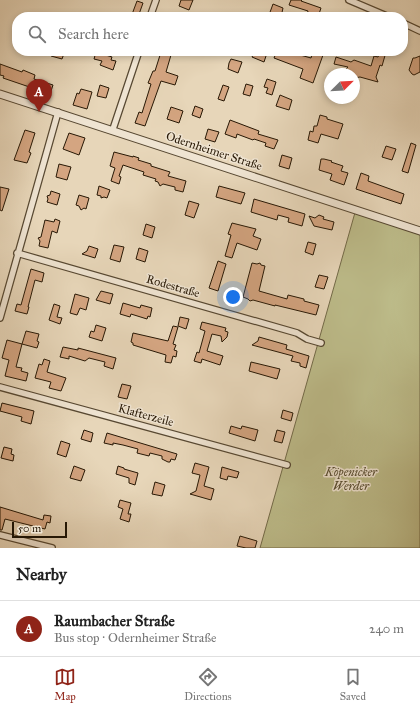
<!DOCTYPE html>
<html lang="en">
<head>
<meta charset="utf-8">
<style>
  body { margin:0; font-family:"IM FELL Great Primer",serif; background:#f2f2f2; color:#222 }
  .compass { position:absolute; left:324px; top:68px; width:36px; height:36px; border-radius:50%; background:#fff; box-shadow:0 2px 6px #0003; rotate:66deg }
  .scale { position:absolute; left:12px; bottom:10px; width:55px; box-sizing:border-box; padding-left:4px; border:2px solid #271805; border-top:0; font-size:11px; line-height:14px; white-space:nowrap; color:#271805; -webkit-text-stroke:3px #efe4d2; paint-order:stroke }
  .you { position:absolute; left:233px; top:297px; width:14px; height:14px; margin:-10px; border:3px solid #fff; border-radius:50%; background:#1a73e8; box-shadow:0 0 0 6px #1a73e833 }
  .badge { display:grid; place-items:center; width:26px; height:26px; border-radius:50%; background:#8f2418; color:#fff; font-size:13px; font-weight:700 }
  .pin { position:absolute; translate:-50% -33px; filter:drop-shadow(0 1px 2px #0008) }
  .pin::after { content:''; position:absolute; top:21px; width:14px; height:12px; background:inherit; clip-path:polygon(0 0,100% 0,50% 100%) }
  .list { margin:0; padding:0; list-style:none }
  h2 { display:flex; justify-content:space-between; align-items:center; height:52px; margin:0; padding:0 16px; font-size:17px }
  h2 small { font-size:13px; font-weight:400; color:#767676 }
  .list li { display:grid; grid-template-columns:26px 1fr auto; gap:12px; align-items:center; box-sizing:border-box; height:56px; padding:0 16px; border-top:1px solid #e0e0e0 }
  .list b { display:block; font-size:15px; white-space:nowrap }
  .list p { margin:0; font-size:13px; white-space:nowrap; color:#767676 }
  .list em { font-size:13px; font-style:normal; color:#767676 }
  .icon { flex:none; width:22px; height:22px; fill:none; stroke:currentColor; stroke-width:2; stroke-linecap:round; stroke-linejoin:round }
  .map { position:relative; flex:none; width:420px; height:548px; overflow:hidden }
  .search { position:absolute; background:#fff; box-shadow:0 2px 6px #0003; left:12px; right:12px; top:12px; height:44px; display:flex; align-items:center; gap:10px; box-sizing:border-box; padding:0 14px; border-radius:16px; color:#767676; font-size:15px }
  .sheet { height:108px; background:#fff }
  nav { display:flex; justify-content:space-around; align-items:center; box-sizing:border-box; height:56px; border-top:1px solid #e0e0e0; background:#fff; font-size:11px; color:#767676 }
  nav a { display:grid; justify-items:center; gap:2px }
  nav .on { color:#8f2418 }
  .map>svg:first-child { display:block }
  .green { fill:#bdbc8a; stroke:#726a48 }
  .building { fill:#d4a581; stroke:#271805 }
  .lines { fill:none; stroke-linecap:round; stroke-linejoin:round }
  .minor-casing { stroke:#574832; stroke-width:8 }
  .tertiary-casing { stroke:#574832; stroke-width:9 }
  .minor { stroke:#efe4d2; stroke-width:5.5 }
  .tertiary { stroke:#efe4d2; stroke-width:7 }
  .labels { text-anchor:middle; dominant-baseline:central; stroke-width:3; stroke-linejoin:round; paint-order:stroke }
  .street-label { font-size:12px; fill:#271805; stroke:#efe4d2 }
  .park-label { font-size:12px; font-style:italic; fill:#54492d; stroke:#efe4d2 }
</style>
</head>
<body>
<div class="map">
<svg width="420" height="548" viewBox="0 0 420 548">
  <rect width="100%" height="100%" fill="#e7d6b9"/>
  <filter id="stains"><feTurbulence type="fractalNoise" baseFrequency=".005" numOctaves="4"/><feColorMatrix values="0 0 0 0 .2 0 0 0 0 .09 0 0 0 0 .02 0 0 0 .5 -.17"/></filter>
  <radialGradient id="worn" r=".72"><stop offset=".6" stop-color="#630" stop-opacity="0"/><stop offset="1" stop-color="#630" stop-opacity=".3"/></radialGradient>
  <path class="green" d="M 356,209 L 420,231 L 420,548 L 260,548 Z"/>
  <path class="building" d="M 181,0 L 193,0 L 189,10 L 179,6 Z
    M 291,0 L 302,0 L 301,1 L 321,8 L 318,17 L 310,17 L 307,15 L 308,11 L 289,5 Z
    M 137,1 L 143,3 L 138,17 L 131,17 Z
    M 273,4 L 283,8 L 281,17 L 269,15 Z
    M 53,51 L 65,51 L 62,59 L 51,56 Z
    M 255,51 L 258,52 L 260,51 L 267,53 L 264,62 L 252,57 Z
    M 277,51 L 292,55 L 293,53 L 311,58 L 313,51 L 323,55 L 313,83 L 300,78 L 303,69 L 274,58 Z
    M 381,51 L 386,52 L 382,66 L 380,65 L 376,77 L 378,82 L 360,77 L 354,78 L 354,74 L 346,69 L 348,67 L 334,64 L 336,57 L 351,62 L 354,60 L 371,66 L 374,56 L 378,57 Z
    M 96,52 L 112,57 L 111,60 L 116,61 L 113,70 L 100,65 L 102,61 L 94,59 Z
    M 161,52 L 171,55 L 166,72 L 178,76 L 175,85 L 161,81 L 145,126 L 135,123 L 139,112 L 142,113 L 151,84 L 148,83 L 153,71 L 155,71 Z
    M 420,56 L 420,72 L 414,75 L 412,74 L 409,70 L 413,58 L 415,58 Z
    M 231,59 L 242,62 L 238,73 L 228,69 L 229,63 Z
    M 0,64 L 22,72 L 23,70 L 35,75 L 34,79 L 53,85 L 50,94 L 3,78 L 4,76 L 0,75 Z
    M 267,79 L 276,82 L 272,95 L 266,93 L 268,88 L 264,87 Z
    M 246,84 L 253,86 L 250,96 L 243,94 Z
    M 100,85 L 109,88 L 106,98 L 97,96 Z
    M 223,85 L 229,87 L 224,101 L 218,99 Z
    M 81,89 L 92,92 L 87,109 L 73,105 L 77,93 L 79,94 Z
    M 280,95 L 292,100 L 289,110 L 276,106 Z
    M 195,106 L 203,109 L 200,118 L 192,115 Z
    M 171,107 L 183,111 L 179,123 L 167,119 Z
    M 320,115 L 327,117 L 327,119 L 343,124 L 338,139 L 321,134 L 318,143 L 308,140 L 310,131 L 313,132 L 314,126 L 317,126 Z
    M 230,120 L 259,131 L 258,134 L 278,140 L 274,149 L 265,146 L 266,143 L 254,139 L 253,140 L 237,134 L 236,138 L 225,134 Z
    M 208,129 L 219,132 L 215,142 L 205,139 Z
    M 25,130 L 35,133 L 29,152 L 31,153 L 27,163 L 14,160 Z
    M 69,133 L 85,138 L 79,155 L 63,149 Z
    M 411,143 L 416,145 L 408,173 L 402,171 Z
    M 386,146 L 396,149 L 392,160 L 382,157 Z
    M 114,152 L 133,157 L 133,156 L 139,158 L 138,160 L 151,164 L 151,166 L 170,172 L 168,176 L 186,181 L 183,192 L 175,190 L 175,187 L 163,184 L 160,186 L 158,182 L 155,181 L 156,179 L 143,175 L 144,172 L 123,165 L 119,176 L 121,177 L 119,184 L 111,181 L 115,168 L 110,166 Z
    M 282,155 L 292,158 L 289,169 L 279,166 Z
    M 321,159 L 324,159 L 332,161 L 331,162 L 343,166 L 341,171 L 348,173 L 344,185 L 330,180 L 332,174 L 319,170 Z
    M 59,164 L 71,167 L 67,180 L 56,177 Z
    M 361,173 L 369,176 L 368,181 L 404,194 L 401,204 L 356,189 Z
    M 99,186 L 110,190 L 107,198 L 104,197 L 101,198 L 101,196 L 97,195 Z
    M 219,186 L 245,193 L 241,204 L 216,197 Z
    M 0,187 L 9,189 L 2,211 L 0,210 Z
    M 51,191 L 60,194 L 57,205 L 47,202 L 48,199 L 47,196 L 50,195 Z
    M 79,195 L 89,198 L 86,209 L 84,208 L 81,210 L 79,206 L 76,205 Z
    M 254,199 L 305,214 L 302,226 L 288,222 L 289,218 L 278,215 L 277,220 L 251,212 Z
    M 189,201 L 199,204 L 194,218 L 185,215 Z
    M 319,215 L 324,217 L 323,219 L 334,222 L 332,230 L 314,226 L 309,216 L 315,218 Z
    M 55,219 L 60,221 L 57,233 L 52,231 L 48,248 L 39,246 L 40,241 L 38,238 L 41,237 L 45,220 L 54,222 Z
    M 232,223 L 256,229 L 253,236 L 261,239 L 257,250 L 237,243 L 232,258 L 225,256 L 231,235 L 228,234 Z
    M 146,224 L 155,227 L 152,238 L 143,235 Z
    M 308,242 L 316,244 L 313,255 L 305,252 Z
    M 114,245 L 124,247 L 120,262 L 110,259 Z
    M 89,246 L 98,249 L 95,258 L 82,254 L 87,251 Z
    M 139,248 L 148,251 L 145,262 L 136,259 Z
    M 218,261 L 226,264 L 218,291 L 209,288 Z
    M 252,263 L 257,264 L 260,263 L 261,265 L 265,266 L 259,291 L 287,299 L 288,295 L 304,299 L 304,301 L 319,305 L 316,315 L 275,305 L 275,306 L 253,300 L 250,301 L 248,299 L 243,297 Z
    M 31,269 L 44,273 L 42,282 L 35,280 L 28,307 L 29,307 L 27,314 L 15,311 L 17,304 L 21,305 Z
    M 319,275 L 328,277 L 324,289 L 315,287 Z
    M 101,291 L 113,294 L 110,304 L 96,300 Z
    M 75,294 L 89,298 L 86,310 L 80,308 L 77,315 L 70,313 Z
    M 123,303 L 140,308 L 141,305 L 152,308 L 150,317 L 148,316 L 147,319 L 131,314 L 130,317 L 120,314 Z
    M 54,304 L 60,306 L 57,317 L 62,318 L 60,324 L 49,320 Z
    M 180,317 L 189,319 L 186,329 L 178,326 Z
    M 202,322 L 226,328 L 225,331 L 228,332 L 227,337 L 222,342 L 221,336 L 212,334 L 207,351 L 223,356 L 220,365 L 202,359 L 201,363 L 194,361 L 197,352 L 199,353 L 205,331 L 200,329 Z
    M 96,325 L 106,328 L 102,341 L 89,337 L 91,331 L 94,332 Z
    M 173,326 L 178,327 L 173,344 L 176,345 L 174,350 L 177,351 L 176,357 L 173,356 L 171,363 L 165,362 L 166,355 L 133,345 L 133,343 L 131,342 L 133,333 L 168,341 Z
    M 26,331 L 39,334 L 37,341 L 39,342 L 37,348 L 22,344 L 16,367 L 22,368 L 21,371 L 28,373 L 26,381 L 5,376 L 9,360 L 2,358 L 7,340 L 22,344 Z
    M 259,337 L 287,345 L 286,349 L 309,356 L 306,368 L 300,366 L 300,363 L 291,361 L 293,356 L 252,345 L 258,341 Z
    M 63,347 L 78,350 L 78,348 L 116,358 L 113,369 L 104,366 L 105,362 L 89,358 L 85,361 L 69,356 L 69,359 L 60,357 Z
    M 44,359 L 50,361 L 47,372 L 66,378 L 61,391 L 49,388 L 51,382 L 35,378 L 39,364 L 42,365 Z
    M 251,362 L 280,369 L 277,379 L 249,371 Z
    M 122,384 L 131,386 L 127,399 L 118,397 Z
    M 2,403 L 34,411 L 31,424 L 21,421 L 22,417 L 0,411 Z
    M 283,410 L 293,413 L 291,421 L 281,418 Z
    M 231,426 L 241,429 L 242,426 L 258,430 L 255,441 L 229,433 Z
    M 84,430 L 93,433 L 91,442 L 81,439 Z
    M 277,430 L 285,432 L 282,443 L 274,441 Z
    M 107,433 L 177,454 L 175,460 L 171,459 L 170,462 L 168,462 L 162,459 L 162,456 L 150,453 L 149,456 L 137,453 L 138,449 L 123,445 L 113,443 L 113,445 L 104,443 Z
    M 61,441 L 70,444 L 66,457 L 57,454 Z
    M 4,447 L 12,449 L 11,454 L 14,455 L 13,461 L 1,458 Z
    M 195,463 L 209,467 L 204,486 L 214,489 L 211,500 L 190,494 L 196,491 L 200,475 L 192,473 Z
    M 74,466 L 85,470 L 81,481 L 70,478 Z
    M 118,466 L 124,468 L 124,469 L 138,473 L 135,485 L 129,483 L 129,478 L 116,474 Z
    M 222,467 L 239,472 L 237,478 L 228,476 L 227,480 L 220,478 Z
    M 155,482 L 165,485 L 162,496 L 152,494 Z
    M 120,500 L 131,503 L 128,514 L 131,514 L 129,522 L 120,519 L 123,509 L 118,507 Z
    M 0,507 L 43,520 L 44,515 L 51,516 L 50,523 L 47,522 L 45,529 L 5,519 L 2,530 L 0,530 Z
    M 240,536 L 257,541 L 255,548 L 246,548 L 237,546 Z"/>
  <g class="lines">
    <defs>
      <path id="minor" d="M 349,0 L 389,17
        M 150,17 L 156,0
        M 403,23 L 420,31
        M 113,129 L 139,51
        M 17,253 L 297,333 L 307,339 L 321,343
        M 0,318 L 58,112
        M 0,387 L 287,465
        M 0,535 L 52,548"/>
      <path id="tertiary" d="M 0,94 L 420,231"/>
    </defs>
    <use href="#minor" class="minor-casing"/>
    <use href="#tertiary" class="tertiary-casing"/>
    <use href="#minor" class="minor"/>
    <use href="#tertiary" class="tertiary"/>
  </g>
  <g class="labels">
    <g class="street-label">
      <text transform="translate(214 151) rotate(18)">Odernheimer Straße</text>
      <text transform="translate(173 286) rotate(16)">Rodestraße</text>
      <text transform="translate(146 415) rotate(15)">Klafterzeile</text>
    </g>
    <g class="park-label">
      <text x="351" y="472">Köpenicker<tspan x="351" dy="14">Werder</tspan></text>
    </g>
  </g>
  <rect width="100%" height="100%" filter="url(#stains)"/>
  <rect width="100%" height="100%" fill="url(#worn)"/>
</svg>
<svg class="compass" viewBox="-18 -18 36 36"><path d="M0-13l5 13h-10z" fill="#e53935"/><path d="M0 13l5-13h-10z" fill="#767676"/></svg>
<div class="scale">50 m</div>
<div class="you"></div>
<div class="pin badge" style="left:39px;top:112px">A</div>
<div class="search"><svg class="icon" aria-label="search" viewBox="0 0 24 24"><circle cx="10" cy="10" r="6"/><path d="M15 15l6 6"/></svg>Search here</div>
</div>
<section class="sheet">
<h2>Nearby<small></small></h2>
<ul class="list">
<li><span class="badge">A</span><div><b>Raumbacher Straße</b><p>Bus stop · Odernheimer Straße</p></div><em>240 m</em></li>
</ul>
</section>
<nav>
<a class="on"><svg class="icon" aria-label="map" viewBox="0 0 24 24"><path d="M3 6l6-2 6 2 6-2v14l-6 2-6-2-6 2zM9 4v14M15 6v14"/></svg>Map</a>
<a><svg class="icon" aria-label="directions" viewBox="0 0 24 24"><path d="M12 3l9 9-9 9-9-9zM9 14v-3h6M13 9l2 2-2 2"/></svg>Directions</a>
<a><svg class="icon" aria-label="saved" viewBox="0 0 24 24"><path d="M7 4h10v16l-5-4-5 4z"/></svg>Saved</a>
</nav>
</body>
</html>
